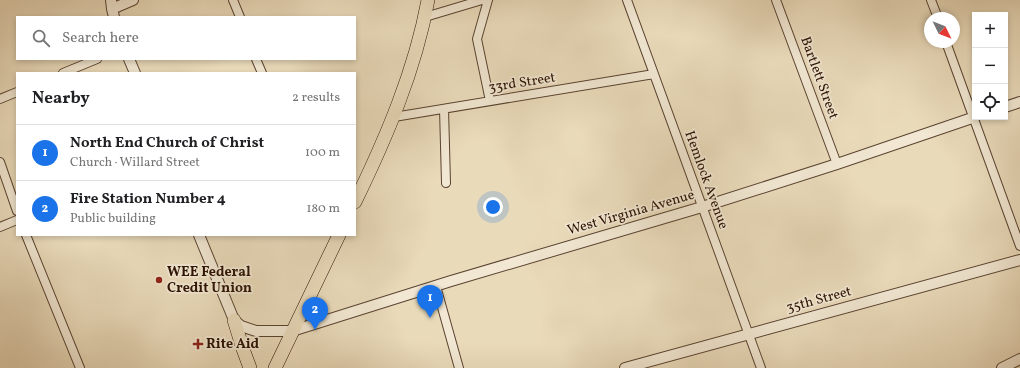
<!DOCTYPE html>
<html lang="en">
<head>
<meta charset="utf-8">
<style>
  body { margin:0; font-family:Vollkorn,serif; background:#f6f6f6; color:#202124 }
  .controls { position:absolute; right:12px; top:12px; display:grid; overflow:hidden; border-radius:0px; box-shadow:0 2px 6px #0003 }
  .controls button { width:36px; height:36px; display:grid; place-items:center; padding:0; border:0; border-bottom:1px solid #e0e0e0; background:#fff; color:#202124; font:20px sans-serif }
  .compass { position:absolute; left:924px; top:12px; width:36px; height:36px; border-radius:50%; background:#fff; box-shadow:0 2px 6px #0003; rotate:133deg }
  .you { position:absolute; left:493px; top:207px; width:14px; height:14px; margin:-10px; border:3px solid #fff; border-radius:50%; background:#1a73e8; box-shadow:0 0 0 6px #1a73e833 }
  .badge { display:grid; place-items:center; width:26px; height:26px; border-radius:50%; background:#1a73e8; color:#fff; font-size:13px; font-weight:700 }
  .pin { position:absolute; translate:-50% -33px; filter:drop-shadow(0 1px 2px #0008) }
  .pin::after { content:''; position:absolute; top:21px; width:14px; height:12px; background:inherit; clip-path:polygon(0 0,100% 0,50% 100%) }
  .list { margin:0; padding:0; list-style:none }
  h2 { display:flex; justify-content:space-between; align-items:center; height:52px; margin:0; padding:0 16px; font-size:17px }
  h2 small { font-size:13px; font-weight:400; color:#757577 }
  .list li { display:grid; grid-template-columns:26px 1fr auto; gap:12px; align-items:center; box-sizing:border-box; height:56px; padding:0 16px; border-top:1px solid #e0e0e0 }
  .list b { display:block; font-size:15px; white-space:nowrap }
  .list p { margin:0; font-size:13px; white-space:nowrap; color:#757577 }
  .list em { font-size:13px; font-style:normal; color:#757577 }
  .icon { flex:none; width:22px; height:22px; fill:none; stroke:currentColor; stroke-width:2; stroke-linecap:round; stroke-linejoin:round }
  .map { position:relative; flex:none; width:1020px; height:368px; overflow:hidden }
  .search { position:absolute; background:#fff; box-shadow:0 2px 6px #0003; left:16px; top:16px; width:340px; height:44px; display:flex; align-items:center; gap:10px; box-sizing:border-box; padding:0 14px; border-radius:0px; color:#757577; font-size:15px }
  .panel { position:absolute; background:#fff; box-shadow:0 2px 6px #0003; left:16px; top:72px; width:340px; height:164px; border-radius:0px }
  .map>svg:first-child { display:block }
  .lines { fill:none; stroke-linecap:round; stroke-linejoin:round }
  .minor-casing { stroke:#5a4331; stroke-width:10 }
  .tertiary-casing { stroke:#5a4331; stroke-width:12 }
  .primary-casing { stroke:#2b1103; stroke-width:14 }
  .minor { stroke:#f1e7d2; stroke-width:8 }
  .tertiary { stroke:#f1e7d2; stroke-width:10 }
  .primary { stroke:#e9daba; stroke-width:13 }
  .poi-dot { fill:#8f2418; stroke:#f1e7d2; stroke-width:1.5 }
  .labels { text-anchor:middle; dominant-baseline:central; stroke-width:3.5; stroke-linejoin:round; paint-order:stroke }
  .street-label { font-size:14px; fill:#2b1103; stroke:#f1e7d2 }
  .poi-label { font-size:14px; font-weight:bold; fill:#2b1103; stroke:#f1e7d2; text-anchor:start }
</style>
</head>
<body>
<div class="map">
<svg width="1020" height="368" viewBox="0 0 1020 368">
  <rect width="100%" height="100%" fill="#e9daba"/>
  <filter id="stains"><feTurbulence type="fractalNoise" baseFrequency=".005" numOctaves="4"/><feColorMatrix values="0 0 0 0 .2 0 0 0 0 .09 0 0 0 0 .02 0 0 0 .5 -.17"/></filter>
  <radialGradient id="worn" r=".72"><stop offset=".6" stop-color="#630" stop-opacity="0"/><stop offset="1" stop-color="#630" stop-opacity=".3"/></radialGradient>
  <g class="lines">
    <defs>
      <path id="minor" d="M 233,0 L 240,17
        M 488,0 L 477,39 L 490,101
        M 627,0 L 761,368
        M 776,0 L 837,164
        M 931,0 L 938,18
        M 425,17 L 482,0
        M 946,42 L 1020,246
        M 256,59 L 262,73
        M 63,73 L 97,59
        M 0,99 L 17,92
        M 444,109 L 446,183
        M 394,117 L 654,74
        M 0,162 L 17,211
        M 0,227 L 17,220
        M 26,235 L 80,368
        M 436,286 L 459,368"/>
      <path id="tertiary" d="M 111,0 L 112,9 L 114,17
        M 112,9 L 133,0
        M 129,59 L 135,73
        M 1005,107 L 1020,102
        M 199,235 L 234,320 L 241,326 L 256,331 L 292,331 L 451,281 L 702,207 L 837,164 L 975,117
        M 625,368 L 1020,260
        M 1002,368 L 1020,359"/>
      <path id="primary" d="M 355,202 C 386,138 415,71 428,0
        M 234,320 L 243,349 L 250,368
        M 275,368 L 339,235"/>
    </defs>
    <use href="#minor" class="minor-casing"/>
    <use href="#tertiary" class="tertiary-casing"/>
    <use href="#primary" class="primary-casing"/>
    <use href="#minor" class="minor"/>
    <use href="#tertiary" class="tertiary"/>
    <use href="#primary" class="primary"/>
  </g>
  <g class="poi-dot">
    <circle cx="159" cy="280" r="4"/>
    <path d="M196 338h4v4h4v4h-4v4h-4v-4h-4v-4h4z"/>
  </g>
  <g class="labels">
    <g class="street-label">
      <text transform="translate(819 78) rotate(70)">Bartlett Street</text>
      <text transform="translate(522 83) rotate(-9)">33rd Street</text>
      <text transform="translate(706 180) rotate(70)">Hemlock Avenue</text>
      <text transform="translate(631 213) rotate(-16)">West Virginia Avenue</text>
      <text transform="translate(819 300) rotate(-15)">35th Street</text>
    </g>
    <g class="poi-label">
      <text x="167" y="272">WEE Federal<tspan x="167" dy="16">Credit Union</tspan></text>
      <text x="206" y="344">Rite Aid</text>
    </g>
  </g>
  <rect width="100%" height="100%" filter="url(#stains)"/>
  <rect width="100%" height="100%" fill="url(#worn)"/>
</svg>
<div class="controls">
<button>+</button>
<button>−</button>
<button><svg class="icon" aria-label="locate" viewBox="0 0 24 24"><circle cx="12" cy="12" r="6"/><path d="M12 2v4M12 18v4M2 12h4M18 12h4"/></svg></button>
</div>
<svg class="compass" viewBox="-18 -18 36 36"><path d="M0-13l5 13h-10z" fill="#e53935"/><path d="M0 13l5-13h-10z" fill="#757577"/></svg>
<div class="you"></div>
<div class="pin badge" style="left:430px;top:318px">1</div>
<div class="pin badge" style="left:315px;top:330px">2</div>
<div class="search"><svg class="icon" aria-label="search" viewBox="0 0 24 24"><circle cx="10" cy="10" r="6"/><path d="M15 15l6 6"/></svg>Search here</div>
<section class="panel">
<h2>Nearby<small>2 results</small></h2>
<ul class="list">
<li><span class="badge">1</span><div><b>North End Church of Christ</b><p>Church · Willard Street</p></div><em>100 m</em></li>
<li><span class="badge">2</span><div><b>Fire Station Number 4</b><p>Public building</p></div><em>180 m</em></li>
</ul>
</section>
</div>
</body>
</html>
